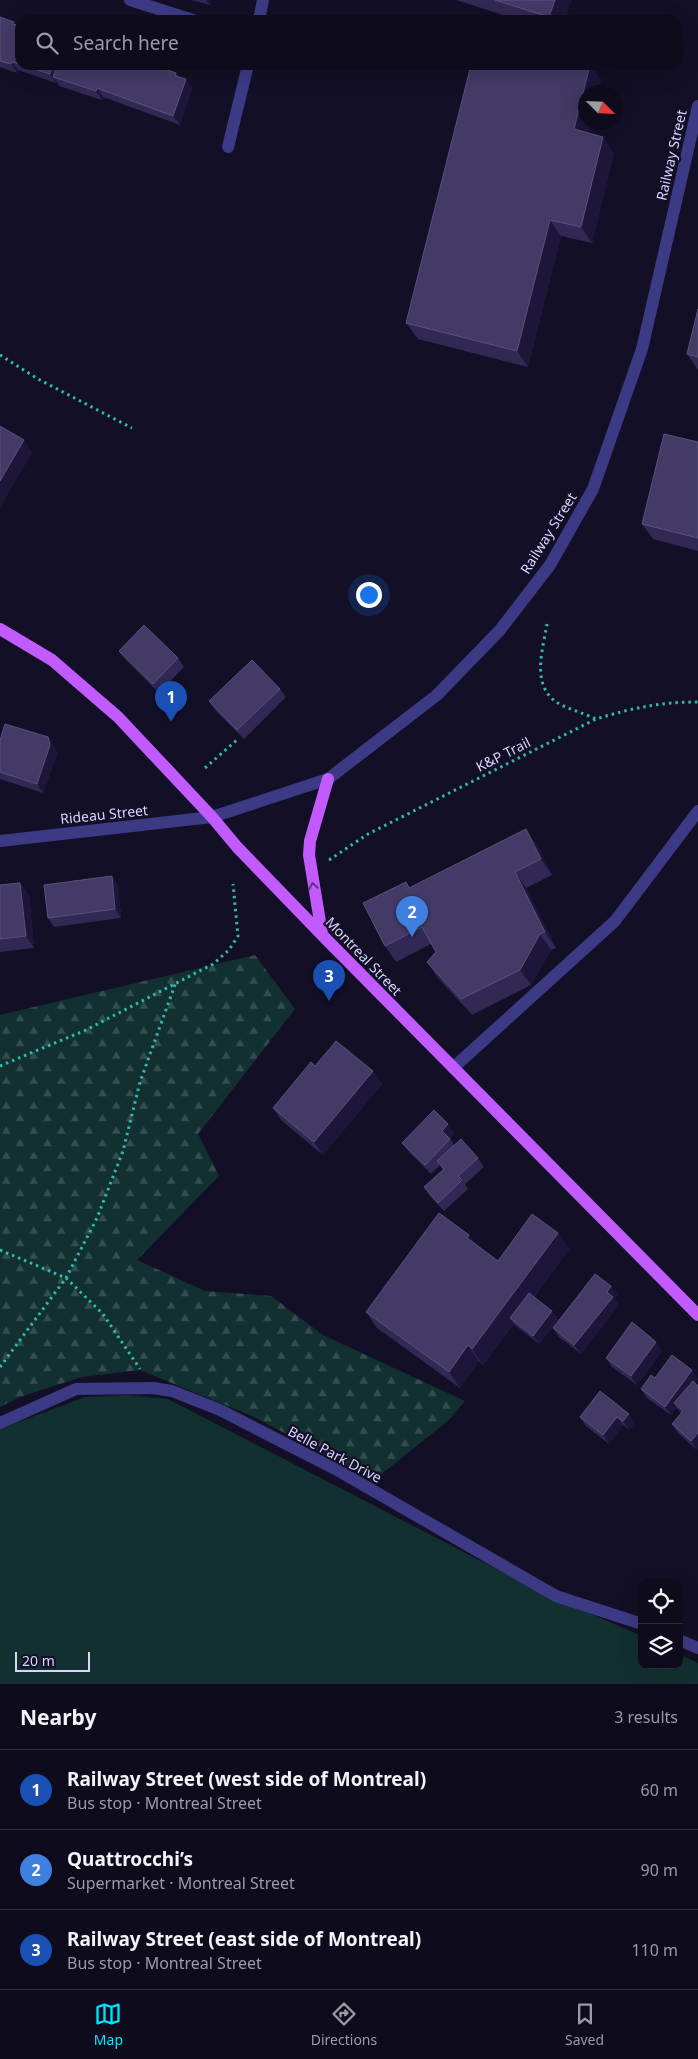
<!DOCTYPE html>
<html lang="en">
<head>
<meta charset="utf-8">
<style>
  body { margin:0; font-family:"Noto Sans",sans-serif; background:#1c1929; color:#f1f3f6 }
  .controls { position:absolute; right:15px; bottom:15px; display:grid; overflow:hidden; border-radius:10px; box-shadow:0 5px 20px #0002 }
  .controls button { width:45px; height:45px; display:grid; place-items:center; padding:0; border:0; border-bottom:1px solid #2e2b3b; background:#0e0b1c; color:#f1f3f6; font:25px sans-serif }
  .compass { position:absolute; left:578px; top:85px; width:45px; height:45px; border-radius:50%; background:#0e0b1c; box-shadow:0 5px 20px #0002; rotate:114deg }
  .scale { position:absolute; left:15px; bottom:12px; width:75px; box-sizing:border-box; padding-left:5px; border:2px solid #d9d4ff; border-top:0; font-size:14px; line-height:18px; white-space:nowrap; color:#d9d4ff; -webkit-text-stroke:4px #130f26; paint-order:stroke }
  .you { position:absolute; left:368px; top:594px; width:18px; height:18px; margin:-12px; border:4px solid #fff; border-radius:50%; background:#1a73e8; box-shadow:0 0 0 8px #1a73e833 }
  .badge { display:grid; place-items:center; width:32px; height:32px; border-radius:50%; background:#00e5ff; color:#fff; font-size:16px; font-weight:700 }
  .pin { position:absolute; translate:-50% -41px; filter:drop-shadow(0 1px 2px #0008) }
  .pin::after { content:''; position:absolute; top:26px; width:18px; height:15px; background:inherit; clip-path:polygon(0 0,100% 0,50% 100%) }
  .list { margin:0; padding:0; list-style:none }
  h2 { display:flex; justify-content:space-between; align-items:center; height:65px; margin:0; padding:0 20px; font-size:21px }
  h2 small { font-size:16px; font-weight:400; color:#9b9ba3 }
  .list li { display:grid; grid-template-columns:32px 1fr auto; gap:15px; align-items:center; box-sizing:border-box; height:80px; padding:0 20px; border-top:1px solid #2e2b3b }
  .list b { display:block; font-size:19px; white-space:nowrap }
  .list p { margin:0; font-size:16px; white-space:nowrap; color:#9b9ba3 }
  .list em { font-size:16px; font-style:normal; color:#9b9ba3 }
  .icon { flex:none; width:28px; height:28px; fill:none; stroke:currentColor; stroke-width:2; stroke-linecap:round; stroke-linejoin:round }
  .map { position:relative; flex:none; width:698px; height:1684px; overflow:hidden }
  .search { position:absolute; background:#0e0b1c; box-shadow:0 5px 20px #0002; left:15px; right:15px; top:15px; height:55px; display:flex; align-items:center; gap:12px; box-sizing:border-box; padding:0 18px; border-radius:15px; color:#9b9ba3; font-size:19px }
  .sheet { height:305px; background:#0e0b1c }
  nav { display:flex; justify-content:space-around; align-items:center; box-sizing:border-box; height:70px; border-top:1px solid #2e2b3b; background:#0e0b1c; font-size:14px; color:#9b9ba3 }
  nav a { display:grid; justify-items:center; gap:2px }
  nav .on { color:#00e5ff }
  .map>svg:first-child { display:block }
  .grass { fill:#12302f }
  .forest { fill:url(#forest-firs) }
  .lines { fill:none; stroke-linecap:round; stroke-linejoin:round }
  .path { stroke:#2fb8b0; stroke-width:3; stroke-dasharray:2.5 4; stroke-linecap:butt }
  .minor { stroke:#3d3a85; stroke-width:12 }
  .major { stroke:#c25bff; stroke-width:12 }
  .wall { fill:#312854 }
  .shaded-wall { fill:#1d163a }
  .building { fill:#433a66; stroke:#5a527e }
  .oneway { stroke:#623188 }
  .labels { text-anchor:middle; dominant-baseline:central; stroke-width:4.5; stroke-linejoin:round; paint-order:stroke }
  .street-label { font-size:14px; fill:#d9d4ff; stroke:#130f26 }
</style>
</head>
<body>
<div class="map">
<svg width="698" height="1684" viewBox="0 0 698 1684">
  <defs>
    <pattern id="forest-firs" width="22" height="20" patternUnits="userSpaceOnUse" patternTransform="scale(1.25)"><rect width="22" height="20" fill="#12302f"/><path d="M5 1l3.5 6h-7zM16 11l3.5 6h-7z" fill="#344d4e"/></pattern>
  </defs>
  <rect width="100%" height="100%" fill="#130f26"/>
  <path class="grass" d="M 127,1395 L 168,1399 L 545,1594 L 642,1636 L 642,1665 L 679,1665 L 679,1654 L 698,1663 L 698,1684 L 0,1684 L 0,1429 L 85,1397 Z"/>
  <path class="forest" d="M 255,955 L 295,1009 L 198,1134 L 219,1176 L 137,1260 L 205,1291 L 271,1296 L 323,1335 L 465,1401 L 449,1420 L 374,1480 L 252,1416 L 140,1370 L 82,1377 L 20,1397 L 0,1407 L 0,1015 Z"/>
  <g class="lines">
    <path class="path" d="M 0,355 L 38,379 L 132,428
      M 547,624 C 543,649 531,684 556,702 C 567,709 584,713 596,719
      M 205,768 L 238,739
      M 329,860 L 368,834 L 596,719 C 633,708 659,702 698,702
      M 0,1066 L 86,1030 L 213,964 L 229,950 L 238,936 L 233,884
      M 0,1250 L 66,1278 L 103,1314 L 140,1369
      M 0,1367 L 66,1278 L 97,1218 L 123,1151 L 140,1082 L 176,982"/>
    <path class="minor" d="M 130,0 L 193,20
      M 259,20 L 263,0
      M 228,147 L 248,65
      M 0,841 L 212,817 L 328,779 L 437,695 L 500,630 L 550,565 L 593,489 L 642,349 L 698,106
      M 453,1068 L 615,921 L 698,811
      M 0,1423 L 76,1389 L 153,1388 L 172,1391 L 220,1410 L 339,1471 L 556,1596 L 642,1624
      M 679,1640 L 698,1648"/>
    <path class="major" d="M 0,629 L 52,660 L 118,717 L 212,817 L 237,847 L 326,939 L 698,1315
      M 322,934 L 309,855 L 310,841 L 328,779"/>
  </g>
  <path class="wall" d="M 191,0 L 211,0 L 210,5 Z
    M 456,0 L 571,0 L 565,20 L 519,20 Z
    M 0,17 L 16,25 L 20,26 L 20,24 L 20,65 L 149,65 L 150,68 L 155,69 L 176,73 L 179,77 L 186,79 L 192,88 L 180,125 L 103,97 L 102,100 L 59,86 L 56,81 L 56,83 L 18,70 L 17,73 L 0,67 Z
    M 601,80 L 588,133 L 614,153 L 592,243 L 561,236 L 528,367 L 418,339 L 406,323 Z
    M 698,309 L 698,370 L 687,354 Z
    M 698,442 L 698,551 L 653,539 L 642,524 Z
    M 119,651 L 178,658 L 184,667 L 159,693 L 125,659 Z
    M 280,689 L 286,697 L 244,739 L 215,710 L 209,701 Z
    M 48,737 L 54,746 L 57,754 L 43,793 L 0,779 L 0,740 Z
    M 537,845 L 552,875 L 526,888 L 556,948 L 551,950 L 531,985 L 472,1015 L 438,978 L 427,962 L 436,952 L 431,944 L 396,962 L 385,946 L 406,882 L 410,888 Z
    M 20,883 L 29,895 L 34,948 L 0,952 L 0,885 Z
    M 118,885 L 121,918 L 54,927 L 48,918 Z
    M 315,1066 L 373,1071 L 382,1084 L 323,1155 L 282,1121 L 273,1108 Z
    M 448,1124 L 454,1133 L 450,1138 L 454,1145 L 478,1158 L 484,1167 L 465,1184 L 468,1189 L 444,1211 L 430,1196 L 424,1187 L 443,1170 L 440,1165 L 431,1174 L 408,1151 L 402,1143 Z
    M 558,1233 L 569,1249 L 534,1297 L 552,1311 L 558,1320 L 539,1344 L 516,1326 L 514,1324 L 483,1365 L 479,1361 L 460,1388 L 377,1328 L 366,1312 L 469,1235 L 477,1245 L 498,1261 Z
    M 611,1286 L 617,1295 L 614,1299 L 619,1305 L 581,1354 L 559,1337 L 553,1328 Z
    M 662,1351 L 637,1385 L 612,1367 L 606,1358 Z
    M 692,1370 L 698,1379 L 695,1383 L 697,1450 L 678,1433 L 672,1424 L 681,1413 L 677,1408 L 671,1415 L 647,1398 L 641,1389 L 655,1378 Z
    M 600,1391 L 635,1422 L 629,1430 L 623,1425 L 609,1444 L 586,1426 L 580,1417 Z"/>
  <path class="shaded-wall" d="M 206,0 L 211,0 L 210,5 Z
    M 555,0 L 571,0 L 565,20 L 551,20 L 549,17 Z
    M 12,62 L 18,70 L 17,73 L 11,64 Z
    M 53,65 L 62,65 L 53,77 L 56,81 L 56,83 L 50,74 Z
    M 590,65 L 591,65 L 601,80 L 598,92 L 586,92 L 586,122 L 591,122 L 585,145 L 574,129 Z
    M 186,79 L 192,88 L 180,125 L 173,116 Z
    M 97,88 L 103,97 L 102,100 L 96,91 Z
    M 603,137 L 614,153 L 592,243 L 581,227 Z
    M 550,220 L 561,236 L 528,367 L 517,351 Z
    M 24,440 L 32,453 L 0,508 L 0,481 Z
    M 48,737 L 54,746 L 57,754 L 43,793 L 37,784 Z
    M 526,829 L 537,845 L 552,875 L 541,859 Z
    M 515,872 L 526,888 L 556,948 L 545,932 Z
    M 112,876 L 118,885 L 121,918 L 115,909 Z
    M 20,883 L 29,895 L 34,948 L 26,936 Z
    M 540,934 L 551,950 L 531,985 L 520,970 Z
    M 373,1071 L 382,1084 L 323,1155 L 314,1142 Z
    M 448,1124 L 454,1133 L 448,1140 L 442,1131 Z
    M 558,1233 L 569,1249 L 515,1322 L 510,1318 L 514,1324 L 483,1365 L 472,1349 Z
    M 469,1235 L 480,1250 L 467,1238 Z
    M 611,1286 L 617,1295 L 614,1299 L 619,1305 L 581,1354 L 574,1345 L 607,1292 Z
    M 552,1311 L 558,1320 L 539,1344 L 533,1336 Z
    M 656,1342 L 662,1351 L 637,1385 L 631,1376 Z
    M 468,1345 L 479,1361 L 460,1388 L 449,1372 Z
    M 692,1370 L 698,1379 L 678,1407 L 674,1403 L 677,1408 L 671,1415 L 665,1407 Z
    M 629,1414 L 635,1422 L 629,1430 L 623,1421 Z
    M 617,1417 L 623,1425 L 609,1444 L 603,1435 Z
    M 698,1433 L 698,1449 L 697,1450 L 691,1441 Z"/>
  <path class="building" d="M 495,0 L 555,0 L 549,17 Z
    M 0,17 L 14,22 L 13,24 L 20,26 L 20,24 L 20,64 L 12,62 L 11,64 L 0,61 Z
    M 22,65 L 53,65 L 50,74 Z
    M 57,65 L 148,65 L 147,67 L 155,69 L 156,66 L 176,73 L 175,76 L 186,79 L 173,116 L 97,88 L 96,91 L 53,77 Z
    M 471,65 L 590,65 L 574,129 L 603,137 L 581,227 L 550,220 L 517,351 L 406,323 Z
    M 698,309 L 698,357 L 687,354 Z
    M 0,426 L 24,440 L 0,481 Z
    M 664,434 L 698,442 L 698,538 L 642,524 Z
    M 144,625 L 178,658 L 153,684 L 119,651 Z
    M 252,660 L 280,689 L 237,730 L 209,701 Z
    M 5,724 L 48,737 L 50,745 L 37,784 L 0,772 L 0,740 Z
    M 526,829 L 541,859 L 515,872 L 545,932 L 540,934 L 520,970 L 461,999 L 427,962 L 436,952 L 422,927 L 385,946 L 363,903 L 406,882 L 409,888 Z
    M 112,876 L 115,909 L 48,918 L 44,885 Z
    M 20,883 L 26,936 L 0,939 L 0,885 Z
    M 336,1041 L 373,1071 L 314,1142 L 273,1108 L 311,1062 L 315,1066 Z
    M 434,1110 L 448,1124 L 442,1131 L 450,1139 L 425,1165 L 402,1143 Z
    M 461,1139 L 478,1158 L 458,1176 L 462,1180 L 438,1203 L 424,1187 L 444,1169 L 437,1161 Z
    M 439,1213 L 469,1235 L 467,1238 L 498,1261 L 532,1214 L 558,1233 L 472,1349 L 468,1345 L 449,1372 L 366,1312 Z
    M 595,1274 L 611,1286 L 607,1292 L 613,1297 L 574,1345 L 553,1328 Z
    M 529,1293 L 552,1311 L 533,1336 L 510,1318 Z
    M 632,1322 L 656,1342 L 631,1376 L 606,1358 Z
    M 672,1355 L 692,1370 L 665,1407 L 641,1389 L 651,1375 L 655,1378 Z
    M 693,1381 L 698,1386 L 698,1433 L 691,1441 L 672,1424 L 683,1411 L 674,1403 Z
    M 600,1391 L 629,1414 L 623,1421 L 617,1417 L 603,1435 L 580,1417 Z"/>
  <defs><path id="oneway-chevron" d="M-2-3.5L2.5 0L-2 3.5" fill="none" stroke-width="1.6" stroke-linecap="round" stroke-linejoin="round" transform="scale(1.25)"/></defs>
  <use class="oneway" href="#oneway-chevron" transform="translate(313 886) rotate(-100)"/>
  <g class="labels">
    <g class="street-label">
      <text transform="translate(671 155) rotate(-77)">Railway Street</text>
      <text transform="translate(548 533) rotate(-58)">Railway Street</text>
      <text transform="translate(503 754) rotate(-27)">K&amp;P Trail</text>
      <text transform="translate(104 814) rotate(-6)">Rideau Street</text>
      <text transform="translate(364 956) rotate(46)">Montreal Street</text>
      <text transform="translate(335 1454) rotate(28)">Belle Park Drive</text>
    </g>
  </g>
</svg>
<div class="controls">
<button><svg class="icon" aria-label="locate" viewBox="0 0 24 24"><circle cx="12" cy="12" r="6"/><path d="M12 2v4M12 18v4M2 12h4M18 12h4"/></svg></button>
<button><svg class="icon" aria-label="layers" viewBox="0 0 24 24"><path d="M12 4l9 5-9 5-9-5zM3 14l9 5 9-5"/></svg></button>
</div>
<svg class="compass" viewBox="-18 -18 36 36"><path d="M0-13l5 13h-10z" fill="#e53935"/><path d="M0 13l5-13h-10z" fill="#9b9ba3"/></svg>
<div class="scale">20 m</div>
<div class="you"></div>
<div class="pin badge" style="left:171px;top:722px;background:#1a4fb4">1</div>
<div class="pin badge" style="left:412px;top:937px;background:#3f7fe0">2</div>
<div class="pin badge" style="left:329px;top:1001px;background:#1a4fb4">3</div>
<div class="search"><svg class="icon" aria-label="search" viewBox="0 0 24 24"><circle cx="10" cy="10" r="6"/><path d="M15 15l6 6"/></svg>Search here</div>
</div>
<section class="sheet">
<h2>Nearby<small>3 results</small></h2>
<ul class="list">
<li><span class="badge" style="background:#1a4fb4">1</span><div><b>Railway Street (west side of Montreal)</b><p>Bus stop · Montreal Street</p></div><em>60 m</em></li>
<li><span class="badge" style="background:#3f7fe0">2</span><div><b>Quattrocchi’s</b><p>Supermarket · Montreal Street</p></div><em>90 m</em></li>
<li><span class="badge" style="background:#1a4fb4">3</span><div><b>Railway Street (east side of Montreal)</b><p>Bus stop · Montreal Street</p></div><em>110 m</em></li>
</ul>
</section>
<nav>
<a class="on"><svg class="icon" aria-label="map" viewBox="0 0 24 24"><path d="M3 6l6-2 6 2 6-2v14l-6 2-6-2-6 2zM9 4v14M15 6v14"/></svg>Map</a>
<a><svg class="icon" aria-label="directions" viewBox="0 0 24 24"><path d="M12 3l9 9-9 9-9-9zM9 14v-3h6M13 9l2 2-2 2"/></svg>Directions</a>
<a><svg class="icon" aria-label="saved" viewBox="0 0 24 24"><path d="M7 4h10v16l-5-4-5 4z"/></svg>Saved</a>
</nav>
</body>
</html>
